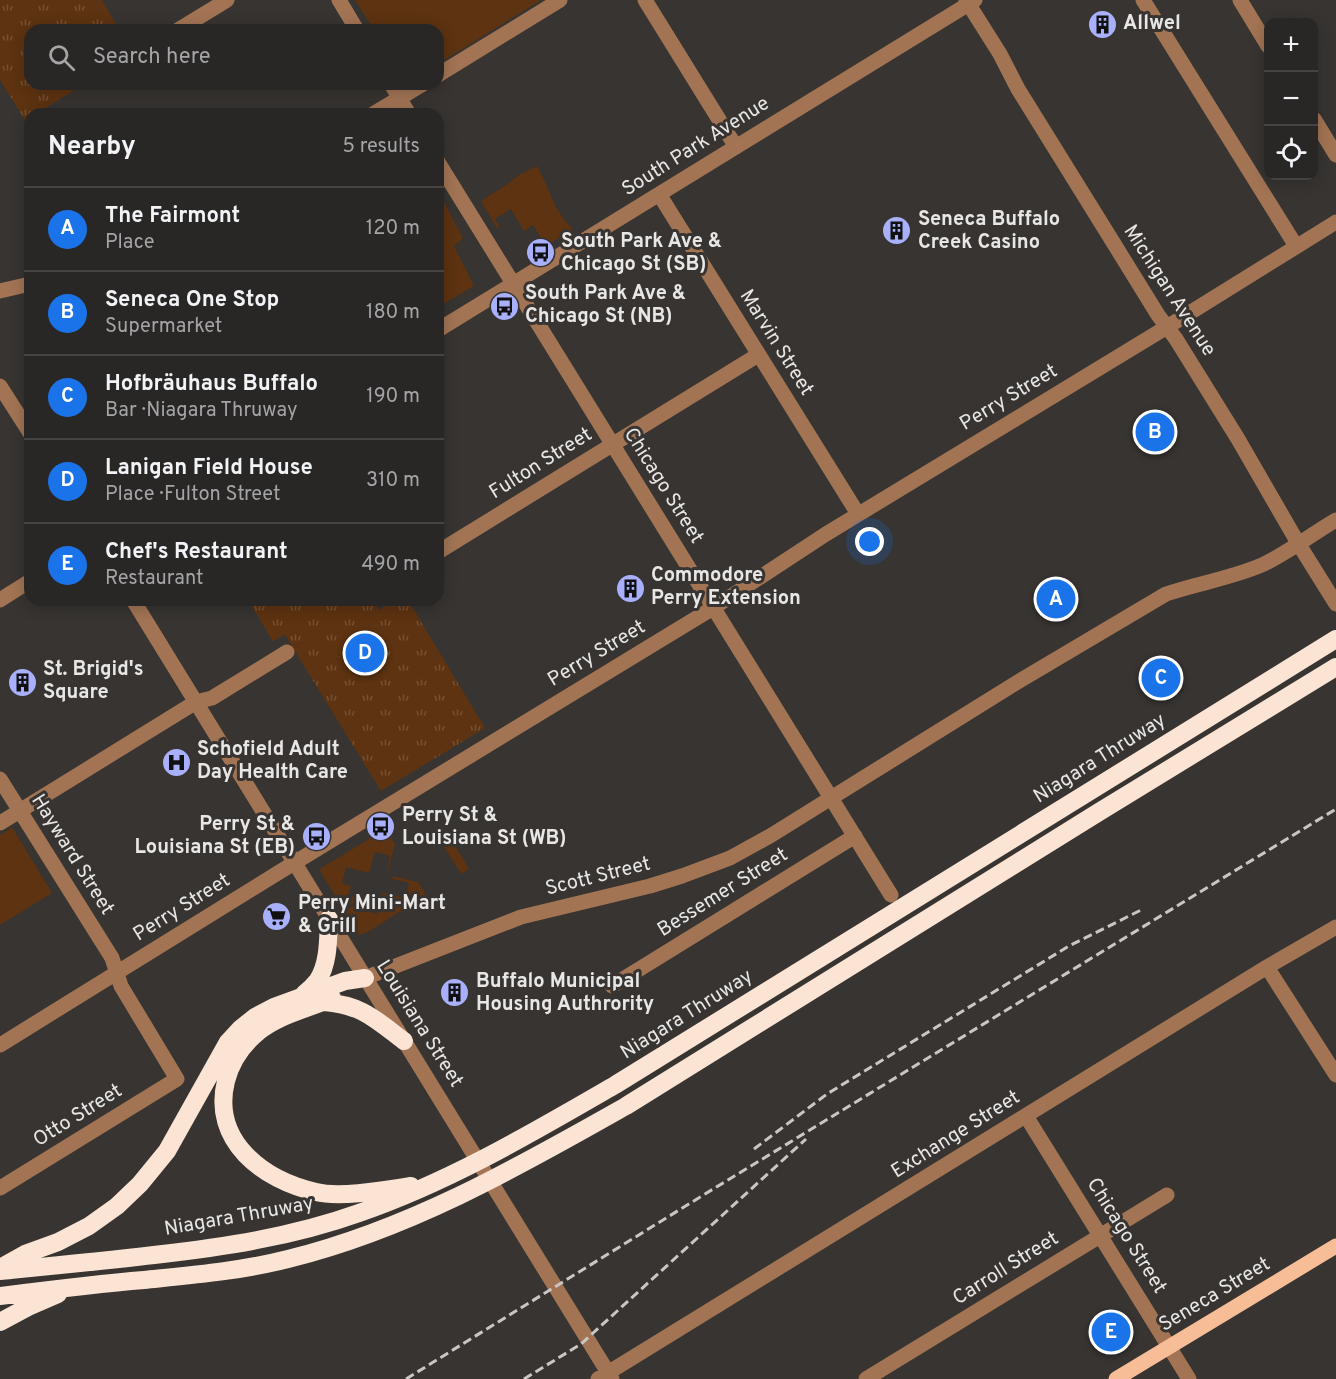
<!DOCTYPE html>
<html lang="en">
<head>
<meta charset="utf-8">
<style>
  body { margin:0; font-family:Overpass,sans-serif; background:#353332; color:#f1f3f6 }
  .controls { position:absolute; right:18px; top:18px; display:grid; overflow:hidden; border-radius:12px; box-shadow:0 3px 15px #0003 }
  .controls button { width:54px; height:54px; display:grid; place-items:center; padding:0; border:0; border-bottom:2px solid #454442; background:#292725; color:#f1f3f6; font:30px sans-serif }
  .you { position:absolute; left:870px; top:542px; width:21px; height:21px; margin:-15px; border:4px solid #fff; border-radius:50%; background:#1a73e8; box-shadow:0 0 0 9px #1a73e833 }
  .badge { display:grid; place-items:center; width:39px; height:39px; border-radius:50%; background:#1a73e8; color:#fff; font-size:20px; font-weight:700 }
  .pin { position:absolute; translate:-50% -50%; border:3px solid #fff; box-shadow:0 2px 6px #0006 }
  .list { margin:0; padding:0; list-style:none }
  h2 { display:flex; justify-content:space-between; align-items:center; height:78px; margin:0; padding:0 24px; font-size:26px }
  h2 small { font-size:20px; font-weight:400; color:#a5a5a7 }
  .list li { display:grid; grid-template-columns:39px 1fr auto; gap:18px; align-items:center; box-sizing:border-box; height:84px; padding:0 24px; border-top:2px solid #454442 }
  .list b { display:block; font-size:22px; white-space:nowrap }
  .list p { margin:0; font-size:20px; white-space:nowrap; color:#a5a5a7 }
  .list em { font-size:20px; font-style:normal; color:#a5a5a7 }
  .icon { flex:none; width:33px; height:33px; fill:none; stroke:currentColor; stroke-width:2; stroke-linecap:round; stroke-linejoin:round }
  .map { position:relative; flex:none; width:1336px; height:1379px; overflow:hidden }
  .search { position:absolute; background:#292725; box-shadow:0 3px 15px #0003; left:24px; top:24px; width:420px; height:66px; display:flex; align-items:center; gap:15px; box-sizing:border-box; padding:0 21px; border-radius:18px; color:#a5a5a7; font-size:22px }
  .panel { position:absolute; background:#292725; box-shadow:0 3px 15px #0003; left:24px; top:108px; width:420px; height:498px; border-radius:18px }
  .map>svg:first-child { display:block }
  .green { fill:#5d3311 }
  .park { fill:url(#park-tufts) }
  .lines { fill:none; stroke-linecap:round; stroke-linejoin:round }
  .minor { stroke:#a27454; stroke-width:15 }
  .major { stroke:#f6bd96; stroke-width:15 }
  .highway { stroke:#fbe4d4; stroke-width:18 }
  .rail { stroke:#c9c7c6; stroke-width:3; stroke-dasharray:9 4.5; stroke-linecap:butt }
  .labels { text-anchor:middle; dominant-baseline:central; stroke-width:6; stroke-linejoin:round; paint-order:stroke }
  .poi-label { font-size:20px; font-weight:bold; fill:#e9e7e6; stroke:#373431; text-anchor:start }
  .street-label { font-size:20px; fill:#e9e7e6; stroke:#373431 }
</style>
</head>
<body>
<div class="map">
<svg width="1336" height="1379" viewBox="0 0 1336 1379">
  <defs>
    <pattern id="park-tufts" width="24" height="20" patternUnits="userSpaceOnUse" patternTransform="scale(1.5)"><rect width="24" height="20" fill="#5d3311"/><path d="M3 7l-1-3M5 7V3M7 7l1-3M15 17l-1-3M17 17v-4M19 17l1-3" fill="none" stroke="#745134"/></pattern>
  </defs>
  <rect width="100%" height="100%" fill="#373431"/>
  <path class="green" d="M 355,0 L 541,0 L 438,64 L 438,30 L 374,30 Z
    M 537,166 C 550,188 553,211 573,229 L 546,246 L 533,225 L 524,231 L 511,209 L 495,219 L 500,227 L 497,228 L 481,201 L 506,185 L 519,175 Z
    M 438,191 L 463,238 L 454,246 L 474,286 L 438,307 Z
    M 12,827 L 52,893 L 0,925 L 0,835 Z
    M 384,830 L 386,830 L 395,844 L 388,871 L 387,871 L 390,856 L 375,852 L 369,873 L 346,867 L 342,883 L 351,886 L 348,895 L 355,897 L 354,903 L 343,909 L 320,871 L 321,868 Z
    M 450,837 L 469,869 L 461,874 L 441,842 Z
    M 393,876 L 418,882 L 426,895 L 368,932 L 359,935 L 344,911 L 360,902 L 363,902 L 361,910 L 377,914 L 382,893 L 405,898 L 409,883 L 392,879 Z"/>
  <path class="park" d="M 0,0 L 102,0 L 119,30 L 30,30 L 30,84 L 85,84 L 35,114 L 30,114 L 30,117 L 25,120 L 0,80 Z
    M 248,600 L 373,600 L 379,610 L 395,600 L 408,600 L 485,728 L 381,791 L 285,635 L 273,641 Z"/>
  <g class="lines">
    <path class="minor" d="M 339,0 L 357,30
      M 645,0 L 736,147
      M 966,0 L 1000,54 L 1018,89 L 1116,247 L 1158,315 L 1176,339 L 1238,439 L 1298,543 L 1336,604
      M 1143,0 L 1296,246
      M 1240,0 L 1268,46
      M 178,30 L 227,0
      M 438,75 L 560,0
      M 391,84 L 409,114
      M 373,114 L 423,84
      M 1314,119 L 1336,155
      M 438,162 L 891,895
      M 659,194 L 858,514
      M 0,291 L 30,284
      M 438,330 L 975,0
      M 0,386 L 30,433
      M 438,552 L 758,355
      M 0,600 L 30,581
      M 133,600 L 612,1379
      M 0,779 L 112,958 L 121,986 L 177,1079 L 0,1188
      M 0,823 L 196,702 L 212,698 L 287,652
      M 1267,967 L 1336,1075
      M 365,978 L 521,917 L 650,886 L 682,876 L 730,858 L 770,836 L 1016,683 L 1166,594 C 1198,583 1233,578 1264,564 C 1289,552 1312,534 1336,520
      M 612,986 L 855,836
      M 0,1045 L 294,863 L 713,608 L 826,534 L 1167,327 L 1336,222
      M 1026,1116 L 1189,1379
      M 598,1379 L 1267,967 L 1336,927
      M 866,1379 L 1167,1195"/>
    <path class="major" d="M 1116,1379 L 1336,1246"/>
    <path class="highway" d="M 304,994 C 309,990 314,985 318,980 C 329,962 328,939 329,919
      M 332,998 C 308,1009 278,1015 258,1032 C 242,1045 231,1061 226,1081 C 211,1141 263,1180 316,1192 C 340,1198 385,1190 411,1186
      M 324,1002 C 362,1005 375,1019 404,1041
      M 0,1268 L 25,1254 L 58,1242 L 89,1226 L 117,1206 L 140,1184 L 167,1151 L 228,1042 L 240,1029 L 255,1017 L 274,1007 L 345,981 L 365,978
      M 0,1271 C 51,1266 103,1261 154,1255 C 223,1247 292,1237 359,1213 C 449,1182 532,1133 615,1085 L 1336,639
      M 0,1296 C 48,1290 96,1284 144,1280 C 193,1275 241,1271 288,1259 C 410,1229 518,1167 626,1106 L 1099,812 L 1336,667
      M 0,1322 L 28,1307 L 58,1294"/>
    <path class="rail" d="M 754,1149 L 827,1094 L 1069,946 L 1141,910
      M 406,1379 L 705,1194 L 1336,809
      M 524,1379 L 581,1344 L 806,1139"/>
  </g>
  <defs>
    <symbol id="building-disc" viewBox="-11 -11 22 22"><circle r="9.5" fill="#a8b0fc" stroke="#373431"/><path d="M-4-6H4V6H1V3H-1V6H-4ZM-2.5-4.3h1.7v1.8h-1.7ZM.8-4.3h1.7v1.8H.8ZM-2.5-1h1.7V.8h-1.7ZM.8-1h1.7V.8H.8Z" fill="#111"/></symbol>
    <symbol id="bus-disc" viewBox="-11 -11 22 22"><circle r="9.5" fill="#a8b0fc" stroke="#373431"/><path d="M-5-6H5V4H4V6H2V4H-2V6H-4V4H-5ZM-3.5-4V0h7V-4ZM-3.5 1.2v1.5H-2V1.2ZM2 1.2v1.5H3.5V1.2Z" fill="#111"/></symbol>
    <symbol id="hospital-disc" viewBox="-11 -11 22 22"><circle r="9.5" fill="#a8b0fc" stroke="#373431"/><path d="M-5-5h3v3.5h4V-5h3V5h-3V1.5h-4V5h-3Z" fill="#111"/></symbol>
    <symbol id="supermarket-disc" viewBox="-11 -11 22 22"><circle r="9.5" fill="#a8b0fc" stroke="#373431"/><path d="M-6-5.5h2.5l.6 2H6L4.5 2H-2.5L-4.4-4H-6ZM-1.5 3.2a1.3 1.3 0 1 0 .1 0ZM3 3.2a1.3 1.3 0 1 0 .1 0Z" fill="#111"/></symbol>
  </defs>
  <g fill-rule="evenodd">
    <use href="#building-disc" x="1086" y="8" width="33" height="33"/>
    <use href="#building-disc" x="880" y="214" width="33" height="33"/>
    <use href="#bus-disc" x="524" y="236" width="33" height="33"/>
    <use href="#bus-disc" x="488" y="290" width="33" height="33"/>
    <use href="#building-disc" x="614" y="572" width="33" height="33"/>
    <use href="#building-disc" x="6" y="666" width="33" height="33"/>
    <use href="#hospital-disc" x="160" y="746" width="33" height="33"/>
    <use href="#bus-disc" x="364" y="810" width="33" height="33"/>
    <use href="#bus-disc" x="300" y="820" width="33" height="33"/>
    <use href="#supermarket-disc" x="260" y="900" width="33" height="33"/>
    <use href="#building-disc" x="438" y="976" width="33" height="33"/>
  </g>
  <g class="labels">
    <g class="poi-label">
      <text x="1123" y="24">Allwel</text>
      <text x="918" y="220">Seneca Buffalo<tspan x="918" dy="23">Creek Casino</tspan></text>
      <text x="561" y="242">South Park Ave &amp;<tspan x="561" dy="23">Chicago St (SB)</tspan></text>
      <text x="525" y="294">South Park Ave &amp;<tspan x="525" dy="23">Chicago St (NB)</tspan></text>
      <text x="651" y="576">Commodore<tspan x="651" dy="23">Perry Extension</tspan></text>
      <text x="43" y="670">St. Brigid's<tspan x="43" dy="23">Square</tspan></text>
      <text x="197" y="750">Schofield Adult<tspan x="197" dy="23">Day Health Care</tspan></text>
      <text x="402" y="816">Perry St &amp;<tspan x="402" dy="23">Louisiana St (WB)</tspan></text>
      <text x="295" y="825" text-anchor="end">Perry St &amp;<tspan x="295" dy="23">Louisiana St (EB)</tspan></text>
      <text x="298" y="904">Perry Mini-Mart<tspan x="298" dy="23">&amp; Grill</tspan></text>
      <text x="476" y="982">Buffalo Municipal<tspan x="476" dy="23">Housing Authrority</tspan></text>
    </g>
    <g class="street-label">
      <text transform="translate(696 147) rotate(-32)">South Park Avenue</text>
      <text transform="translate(1169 291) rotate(57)">Michigan Avenue</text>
      <text transform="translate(776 343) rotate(58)">Marvin Street</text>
      <text transform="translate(1009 398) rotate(-31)">Perry Street</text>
      <text transform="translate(541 464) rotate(-32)">Fulton Street</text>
      <text transform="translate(663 486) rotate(58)">Chicago Street</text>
      <text transform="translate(597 654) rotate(-31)">Perry Street</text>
      <text transform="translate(1100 759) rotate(-32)">Niagara Thruway</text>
      <text transform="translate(72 855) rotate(58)">Hayward Street</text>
      <text transform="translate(598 877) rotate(-14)">Scott Street</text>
      <text transform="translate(723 893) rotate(-32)">Bessemer Street</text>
      <text transform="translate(182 908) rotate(-32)">Perry Street</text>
      <text transform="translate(687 1015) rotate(-32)">Niagara Thruway</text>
      <text transform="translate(419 1024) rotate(58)">Louisiana Street</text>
      <text transform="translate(78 1116) rotate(-32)">Otto Street</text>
      <text transform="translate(956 1135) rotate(-32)">Exchange Street</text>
      <text transform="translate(239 1217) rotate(-10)">Niagara Thruway</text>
      <text transform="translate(1126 1236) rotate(58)">Chicago Street</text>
      <text transform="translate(1006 1269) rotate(-32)">Carroll Street</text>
      <text transform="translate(1215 1295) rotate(-31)">Seneca Street</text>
    </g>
  </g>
</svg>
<div class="controls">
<button>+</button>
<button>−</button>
<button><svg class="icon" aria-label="locate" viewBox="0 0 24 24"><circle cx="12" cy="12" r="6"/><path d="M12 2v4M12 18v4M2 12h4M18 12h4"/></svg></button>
</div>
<div class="you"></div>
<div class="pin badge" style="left:1056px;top:599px">A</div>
<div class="pin badge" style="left:1155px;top:432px">B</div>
<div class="pin badge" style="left:1161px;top:678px">C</div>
<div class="pin badge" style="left:365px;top:653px">D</div>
<div class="pin badge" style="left:1111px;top:1332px">E</div>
<div class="search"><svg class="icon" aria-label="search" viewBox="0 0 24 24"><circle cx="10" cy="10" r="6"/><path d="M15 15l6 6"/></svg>Search here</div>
<section class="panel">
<h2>Nearby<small>5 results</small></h2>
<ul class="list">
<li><span class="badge">A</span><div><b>The Fairmont</b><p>Place</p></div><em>120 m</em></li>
<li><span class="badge">B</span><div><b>Seneca One Stop</b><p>Supermarket</p></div><em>180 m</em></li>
<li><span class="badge">C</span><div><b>Hofbräuhaus Buffalo</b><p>Bar · Niagara Thruway</p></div><em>190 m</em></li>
<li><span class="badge">D</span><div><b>Lanigan Field House</b><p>Place · Fulton Street</p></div><em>310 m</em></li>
<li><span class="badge">E</span><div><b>Chef's Restaurant</b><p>Restaurant</p></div><em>490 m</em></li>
</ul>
</section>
</div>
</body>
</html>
